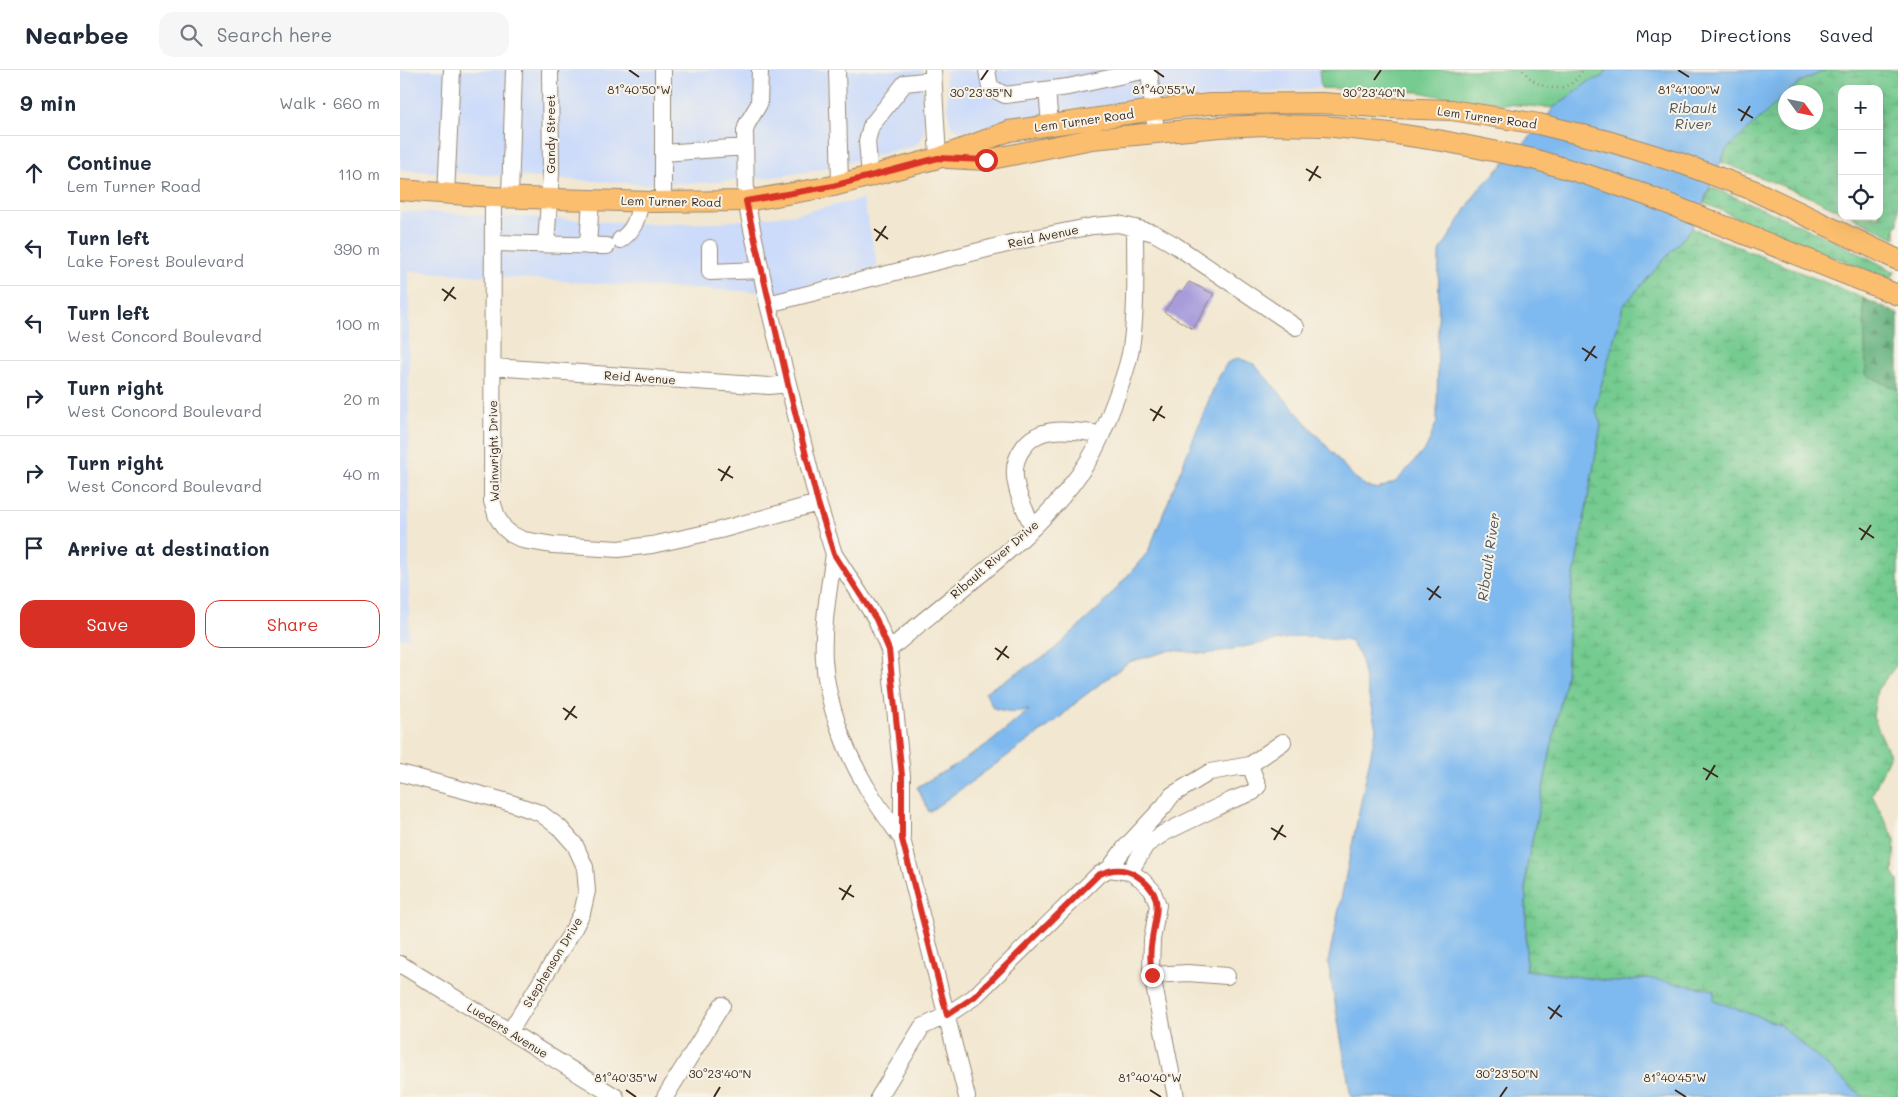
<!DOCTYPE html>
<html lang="en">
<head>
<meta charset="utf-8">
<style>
  body { margin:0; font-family:Mali,sans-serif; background:#f6f6f7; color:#1f2937 }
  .controls { position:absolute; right:15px; top:15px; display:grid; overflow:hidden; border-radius:10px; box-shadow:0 5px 20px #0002 }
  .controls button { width:45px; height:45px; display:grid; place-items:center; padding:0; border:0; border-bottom:1px solid #e0e1e3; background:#fff; color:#1f2937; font:25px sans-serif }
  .compass { position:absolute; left:1378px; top:15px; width:45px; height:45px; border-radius:50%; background:#fff; box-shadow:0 5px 20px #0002; rotate:123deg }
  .stop { position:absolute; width:15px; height:15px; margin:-11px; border:4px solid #d93025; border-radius:50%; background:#fff }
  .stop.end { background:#d93025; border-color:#fff; box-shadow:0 1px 5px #0008 }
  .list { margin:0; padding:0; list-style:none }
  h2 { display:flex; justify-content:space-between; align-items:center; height:65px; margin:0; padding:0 20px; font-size:21px }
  h2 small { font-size:16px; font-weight:400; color:#747a83 }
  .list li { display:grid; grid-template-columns:32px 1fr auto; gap:15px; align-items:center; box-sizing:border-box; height:75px; padding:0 20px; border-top:1px solid #e0e1e3 }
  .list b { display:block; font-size:19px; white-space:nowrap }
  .list p { margin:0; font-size:16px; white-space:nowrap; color:#747a83 }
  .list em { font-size:16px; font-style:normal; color:#747a83 }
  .actions { display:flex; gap:10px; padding:15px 20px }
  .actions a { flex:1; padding:11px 0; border:1px solid #d93025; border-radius:15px; text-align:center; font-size:18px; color:#d93025 }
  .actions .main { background:#d93025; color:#fff }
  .icon { flex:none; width:28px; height:28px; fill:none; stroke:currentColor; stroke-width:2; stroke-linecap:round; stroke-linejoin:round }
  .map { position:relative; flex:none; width:1498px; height:1027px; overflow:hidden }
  header { display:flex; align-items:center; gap:30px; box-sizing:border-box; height:70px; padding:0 25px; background:#fff; border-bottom:1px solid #e0e1e3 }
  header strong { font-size:24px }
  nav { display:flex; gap:28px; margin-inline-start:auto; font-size:18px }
  .search { width:350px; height:45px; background:#f6f6f7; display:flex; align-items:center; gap:12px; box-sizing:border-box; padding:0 18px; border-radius:15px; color:#747a83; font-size:19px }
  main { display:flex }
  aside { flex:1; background:#fff }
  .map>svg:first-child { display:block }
  .built { fill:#ccdbfa }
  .green { fill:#74cb90; stroke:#587a57 }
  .forest { fill:url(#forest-firs); stroke:#4d6c4c }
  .wetland { fill:url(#wetland-marsh); stroke:#587a57 }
  .water { fill:#7eb9ef; stroke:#5c7286 }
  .building { fill:#a79bdb }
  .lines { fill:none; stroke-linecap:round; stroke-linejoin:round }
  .minor-casing { stroke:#968877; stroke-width:18 }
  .major-casing { stroke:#968877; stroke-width:22 }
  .path { stroke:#968877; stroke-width:2.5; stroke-dasharray:1 4; stroke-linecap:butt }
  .minor { stroke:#fff; stroke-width:16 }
  .major { stroke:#fbbe6e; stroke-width:20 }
  .route { stroke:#d93025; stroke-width:6 }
  .ticks { fill:none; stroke:#3b2a1e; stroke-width:2 }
  .labels { text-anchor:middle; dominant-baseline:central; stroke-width:4; stroke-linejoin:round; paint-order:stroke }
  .street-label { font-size:12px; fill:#3b2a1e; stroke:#f7f3e8 }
  .water-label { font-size:14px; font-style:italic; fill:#4f555d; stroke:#f7f3e8 }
  .ticks-label { font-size:12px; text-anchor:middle; fill:#3b2a1e; stroke:#f7f3e8; stroke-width:4; stroke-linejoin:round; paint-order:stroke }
</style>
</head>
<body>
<header>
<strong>Nearbee</strong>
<div class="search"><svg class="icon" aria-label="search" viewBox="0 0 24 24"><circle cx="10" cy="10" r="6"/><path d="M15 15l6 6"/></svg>Search here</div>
<nav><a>Map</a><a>Directions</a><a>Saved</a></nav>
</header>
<main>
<aside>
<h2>9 min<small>Walk · 660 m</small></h2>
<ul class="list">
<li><svg class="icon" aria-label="ahead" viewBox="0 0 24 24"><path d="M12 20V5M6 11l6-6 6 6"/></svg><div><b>Continue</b><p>Lem Turner Road</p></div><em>110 m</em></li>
<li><svg class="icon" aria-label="left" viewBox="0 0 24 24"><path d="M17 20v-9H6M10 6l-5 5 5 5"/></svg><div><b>Turn left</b><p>Lake Forest Boulevard</p></div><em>390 m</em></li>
<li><svg class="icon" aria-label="left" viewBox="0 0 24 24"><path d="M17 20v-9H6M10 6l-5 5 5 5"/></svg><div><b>Turn left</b><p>West Concord Boulevard</p></div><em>100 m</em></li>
<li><svg class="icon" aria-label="right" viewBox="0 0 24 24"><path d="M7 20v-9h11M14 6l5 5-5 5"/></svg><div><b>Turn right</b><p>West Concord Boulevard</p></div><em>20 m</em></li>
<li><svg class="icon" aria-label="right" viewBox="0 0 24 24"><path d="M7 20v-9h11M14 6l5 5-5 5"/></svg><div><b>Turn right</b><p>West Concord Boulevard</p></div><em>40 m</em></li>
<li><svg class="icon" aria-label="arrive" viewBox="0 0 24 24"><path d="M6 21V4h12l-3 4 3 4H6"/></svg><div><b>Arrive at destination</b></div></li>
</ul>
<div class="actions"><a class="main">Save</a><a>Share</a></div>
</aside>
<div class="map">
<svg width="1498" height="1027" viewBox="0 0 1498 1027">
  <defs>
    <pattern id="forest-firs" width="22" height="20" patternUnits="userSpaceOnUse" patternTransform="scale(1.25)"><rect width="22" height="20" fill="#5faf7a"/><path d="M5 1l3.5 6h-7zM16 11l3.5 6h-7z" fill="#508f63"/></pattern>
    <pattern id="wetland-marsh" width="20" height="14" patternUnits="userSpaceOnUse" patternTransform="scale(1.25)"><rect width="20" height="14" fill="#74cb90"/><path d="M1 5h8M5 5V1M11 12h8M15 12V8" fill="none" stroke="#65ae7c"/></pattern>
  </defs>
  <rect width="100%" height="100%" fill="#f7f3e8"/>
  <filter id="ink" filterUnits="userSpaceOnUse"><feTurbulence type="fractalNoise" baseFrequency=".02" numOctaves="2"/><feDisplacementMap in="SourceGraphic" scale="10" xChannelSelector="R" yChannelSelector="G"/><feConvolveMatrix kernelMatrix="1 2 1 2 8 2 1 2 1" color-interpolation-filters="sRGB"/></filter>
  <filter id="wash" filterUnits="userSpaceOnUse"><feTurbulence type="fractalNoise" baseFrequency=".0096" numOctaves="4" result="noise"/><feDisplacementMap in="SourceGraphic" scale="20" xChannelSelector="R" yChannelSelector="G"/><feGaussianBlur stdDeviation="1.12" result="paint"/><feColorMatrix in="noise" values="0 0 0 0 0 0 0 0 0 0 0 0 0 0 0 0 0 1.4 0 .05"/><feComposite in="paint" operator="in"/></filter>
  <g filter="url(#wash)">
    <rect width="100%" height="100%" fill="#f2e7d0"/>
    <path class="built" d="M 0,0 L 523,0 L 524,65 L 519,72 L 514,76 L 413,101 L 366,108 L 304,113 L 245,114 L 0,100 Z
      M 545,0 L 919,0 L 921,18 L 678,38 L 567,62 L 558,60 L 551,55 L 549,49 Z
      M 463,129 L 478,197 L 381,223 L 251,217 L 9,201 L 9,568 L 0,568 L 0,141 L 255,154 L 314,153 L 396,144 Z"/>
    <path class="green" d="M 919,0 L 1207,0 L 1202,7 L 1190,11 L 1153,38 L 1058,30 L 1019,22 L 921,18 Z"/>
    <path class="forest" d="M 1463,228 L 1498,244 L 1498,320 L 1466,305 Z"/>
    <path class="wetland" d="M 1426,0 L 1498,0 L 1498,155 L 1495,158 L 1495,168 L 1451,146 L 1479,146 L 1479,19 L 1442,19 L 1442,142 L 1408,126 L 1321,92 L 1325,80 L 1385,25 L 1386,52 L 1416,52 L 1416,22 L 1388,22 L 1400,12 Z
      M 1311,117 C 1373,143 1435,169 1495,202 L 1491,209 L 1377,165 L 1304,133 Z
      M 1292,158 L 1463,228 L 1466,305 L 1498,320 L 1498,593 L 1477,620 L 1473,647 L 1490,685 L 1472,725 L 1495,770 L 1493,803 L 1498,811 L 1498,1027 L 1463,1027 L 1379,954 L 1246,908 L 1217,912 L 1126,900 L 1126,800 L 1166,606 L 1170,528 L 1201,355 L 1195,338 L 1223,236 Z"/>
    <path class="water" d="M 1207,0 L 1426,0 L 1400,12 L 1388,22 L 1386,22 L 1385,25 L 1326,80 L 1292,158 L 1223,236 L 1195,338 L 1201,355 L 1170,528 L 1166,606 L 1126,800 L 1126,900 L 1217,912 L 1246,908 L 1314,920 L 1314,931 L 1379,954 L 1463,1027 L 951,1027 L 928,892 L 976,659 L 960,586 L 950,571 L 900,566 L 806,584 L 772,580 L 729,592 L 680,629 L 656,651 L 529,742 L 517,717 L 557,694 L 592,671 L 629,640 L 611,642 L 593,638 L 585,622 L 650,583 L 703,534 L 748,482 L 816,312 L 827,293 L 838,288 L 854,294 L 953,406 L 966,416 L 978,419 L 997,411 L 1027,377 L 1037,351 L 1039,183 L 1078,120 L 1142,55 L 1153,38 L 1190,11 L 1202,7 Z"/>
    <g id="blocks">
      <path class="building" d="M 789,212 L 814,224 L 793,259 L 764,242 L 779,221 L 782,222 Z"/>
    </g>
  </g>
  <g filter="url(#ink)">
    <use href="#blocks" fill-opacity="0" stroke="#968877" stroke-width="1"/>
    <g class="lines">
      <defs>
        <path id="minor" d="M 360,0 L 359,34 L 347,54 L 345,61 L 346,131 L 368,234 L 418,433 L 434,484 L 476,549 L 489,580 L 502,706 L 502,769 L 567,1027
          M 437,0 L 440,114
          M 533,0 L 538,88
          M 587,0 L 590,17 L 605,25 L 668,17 L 747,0
          M 749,0 L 756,62
          M 647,20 L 650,54
          M 263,83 L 345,77
          M 470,106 L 467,71 L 471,56 L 505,13 L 533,10
          M 46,124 L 52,0
          M 93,127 L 92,431 L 97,447 L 104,458 L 111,464 L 123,470 L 153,475 L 218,479 L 252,475 L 320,460 L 418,433
          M 110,127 L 114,0
          M 263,132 L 263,0
          M 220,170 C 235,160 237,148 241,132
          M 94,173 L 207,176
          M 146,174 L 151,103 L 150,0
          M 188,176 L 191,129
          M 310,178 L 310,202 L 361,200
          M 368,234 L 623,170 L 693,156 L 718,154 L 735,158 L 754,163 L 775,175 L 896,257
          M 93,297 L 369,316 L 388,314
          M 633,458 C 628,445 620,432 617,418 C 613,404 614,390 623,378 C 640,352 676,362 702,364
          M 434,484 C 429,519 422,555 424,590 C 427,633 444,679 466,716 C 476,734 490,752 502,769
          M 489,580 C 557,519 642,467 690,388 C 700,372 706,354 713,336 C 720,317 728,298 731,278 C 737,239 735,197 735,158
          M 0,703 L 108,732 L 140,743 L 160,758 L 175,775 L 185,797 L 187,821 L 182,843 L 172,862 L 110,961
          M 709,799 L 724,779 L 764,736 L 772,725 L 810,702 L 850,695 L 883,672
          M 730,802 L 746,775 L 764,763 L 832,730 L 853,722 L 858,716 L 850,695
          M 0,894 L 216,1027
          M 752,905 L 788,903 L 827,906
          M 265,1027 L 322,935
          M 479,1027 L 522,957 L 547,945 L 574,927 L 698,805 L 709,799 L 730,802 L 741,809 L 752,820 L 758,835 L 752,870 L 751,900 L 776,1027"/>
        <path id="major" d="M 547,88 L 586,90 L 692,69 L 820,57 L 866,55 L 925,56 L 990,63 L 1043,71 L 1133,89 L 1188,105 L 1246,125 L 1498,225
          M 0,120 L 93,127 L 252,132 L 346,131 L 433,116 L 538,88 L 609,61 L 754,40 L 810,34 L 922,33 L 990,38 L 1051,40 L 1139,54 L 1211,72 L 1283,94 L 1353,120 L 1498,190"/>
      </defs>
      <use href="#minor" class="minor-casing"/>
      <use href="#major" class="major-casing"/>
      <path class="path" d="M 1123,0 C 1133,15 1156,25 1173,12 C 1177,9 1180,4 1183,0"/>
      <use href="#minor" class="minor"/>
      <use href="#major" class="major"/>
    </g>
  </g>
  <g class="lines" filter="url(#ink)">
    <path class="route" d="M 586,90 L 538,88 L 433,116 L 346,131 L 388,314 L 418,433 L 434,484 L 476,549 L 489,580 L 502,706 L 502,769 L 547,945 L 574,927 L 698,805 C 710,799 722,797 734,804 C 766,824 756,840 752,869 C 750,880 750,894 752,905"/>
  </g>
  <path class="ticks" d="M 229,0 L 239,7M 754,0 L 764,7M 1278,0 L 1289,7M 581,10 L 588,0M 974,10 L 981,0M 1338,39 L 1353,48M 1341,51 L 1350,36M 906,99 L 921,108M 909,111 L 918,96M 474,159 L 488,169M 476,171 L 486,156M 42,219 L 56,229M 44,231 L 54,217M 1182,278 L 1197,288M 1185,291 L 1195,276M 750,339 L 765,348M 753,351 L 762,336M 318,399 L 333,408M 321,411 L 330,396M 1459,458 L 1474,468M 1461,470 L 1471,455M 1027,518 L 1041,528M 1029,530 L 1039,516M 595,578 L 609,588M 597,590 L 607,576M 163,638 L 177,648M 165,650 L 175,636M 1303,698 L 1318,707M 1306,710 L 1315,695M 871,758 L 886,767M 874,770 L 883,755M 439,818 L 454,827M 442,830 L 451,815M 1148,937 L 1162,947M 1150,949 L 1160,935M 226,1020 L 236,1027M 750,1020 L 761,1027M 1275,1020 L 1286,1027M 314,1027 L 320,1017M 1100,1027 L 1107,1017"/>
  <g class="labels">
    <g class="street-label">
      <text transform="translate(1087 47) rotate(8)">Lem Turner Road</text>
      <text transform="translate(684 50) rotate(-8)">Lem Turner Road</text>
      <text transform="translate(150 64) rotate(-90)">Gandy Street</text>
      <text transform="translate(271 131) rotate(1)">Lem Turner Road</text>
      <text transform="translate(643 166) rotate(-12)">Reid Avenue</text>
      <text transform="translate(240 307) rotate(4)">Reid Avenue</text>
      <text transform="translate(93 381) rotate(-91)">Wainwright Drive</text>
      <text transform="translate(594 489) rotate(-41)">Ribault River Drive</text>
      <text transform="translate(152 892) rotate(-59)">Stephenson Drive</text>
      <text transform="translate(108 960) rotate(32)">Lueders Avenue</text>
    </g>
    <g class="water-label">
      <text x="1293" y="37">Ribault<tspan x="1293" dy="16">River</tspan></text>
      <text transform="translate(1088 487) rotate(-82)">Ribault River</text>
    </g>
  </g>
  <g class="ticks-label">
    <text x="239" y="24">81°40'50"W</text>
    <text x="1289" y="24">81°41'00"W</text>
    <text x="764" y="24">81°40'55"W</text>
    <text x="581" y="27">30°23'35"N</text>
    <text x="974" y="27">30°23'40"N</text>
    <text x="320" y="1008">30°23'40"N</text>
    <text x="1107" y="1008">30°23'50"N</text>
    <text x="226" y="1012">81°40'35"W</text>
    <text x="750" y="1012">81°40'40"W</text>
    <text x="1275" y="1012">81°40'45"W</text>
  </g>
</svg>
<div class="controls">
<button>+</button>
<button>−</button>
<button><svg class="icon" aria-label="locate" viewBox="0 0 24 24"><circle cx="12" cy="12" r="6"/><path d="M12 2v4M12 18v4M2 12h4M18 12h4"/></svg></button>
</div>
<svg class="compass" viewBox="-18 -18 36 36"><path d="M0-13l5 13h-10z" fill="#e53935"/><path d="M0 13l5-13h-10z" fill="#747a83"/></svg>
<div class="stop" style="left:586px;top:90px"></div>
<div class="stop end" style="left:752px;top:905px"></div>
</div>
</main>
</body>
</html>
